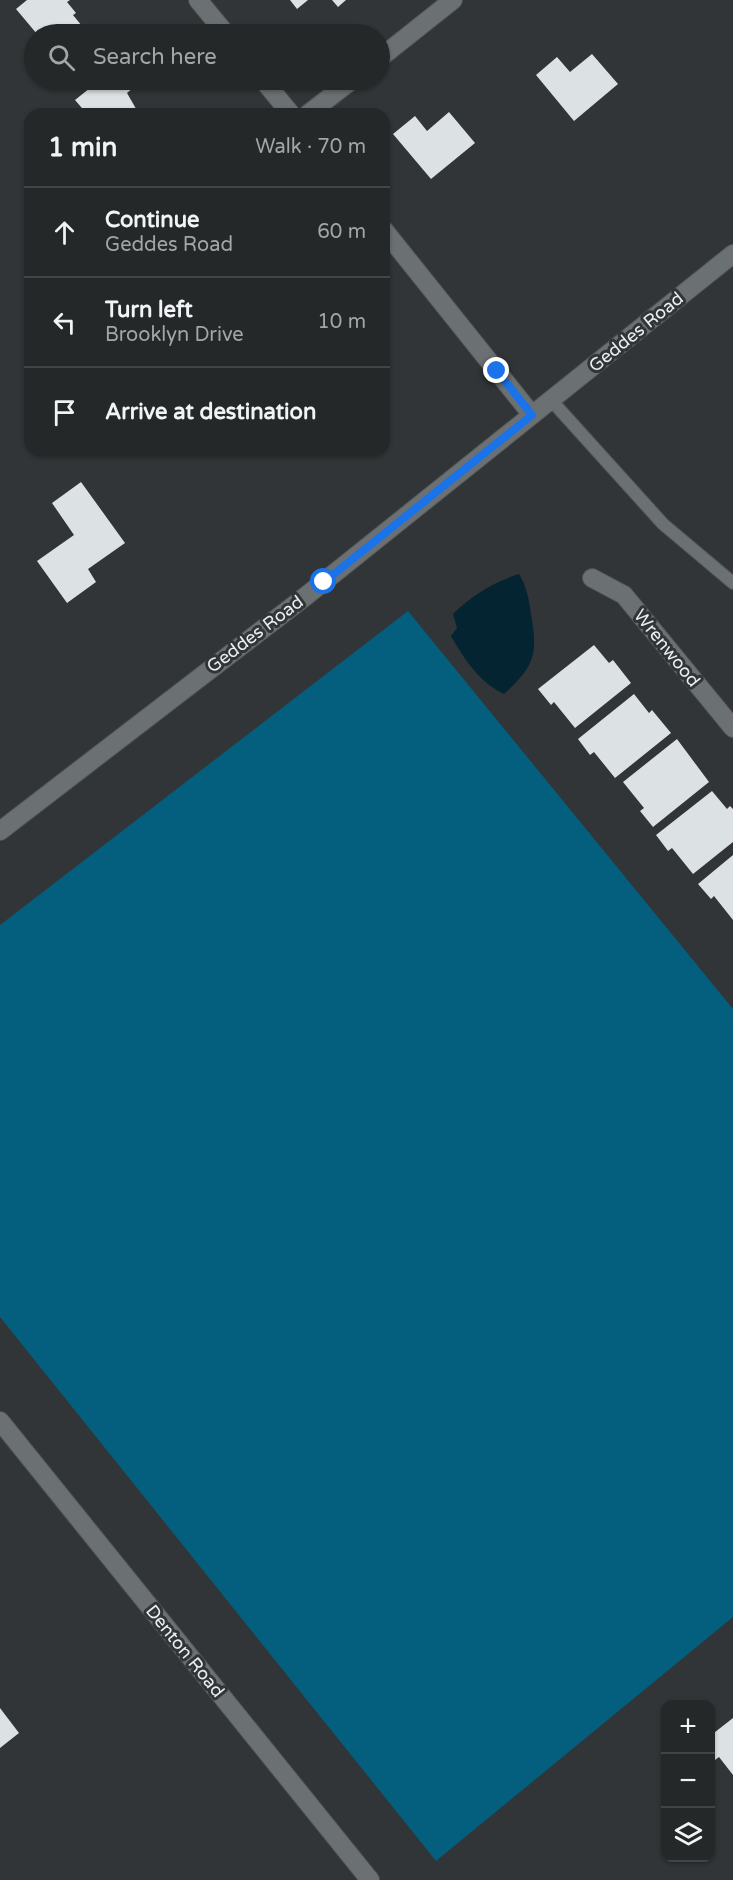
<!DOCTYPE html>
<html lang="en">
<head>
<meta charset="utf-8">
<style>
  body { margin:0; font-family:"Varela Round",sans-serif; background:#2d3031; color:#f1f3f6 }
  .controls { position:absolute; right:18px; bottom:18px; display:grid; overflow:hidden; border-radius:12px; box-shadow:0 2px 4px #0004 }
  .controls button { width:54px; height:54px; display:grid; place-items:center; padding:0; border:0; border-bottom:2px solid #424446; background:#252829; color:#f1f3f6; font:30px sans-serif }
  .stop { position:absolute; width:18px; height:18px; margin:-14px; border:4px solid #1a73e8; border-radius:50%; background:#fff }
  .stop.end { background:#1a73e8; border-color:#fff; box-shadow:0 2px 6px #0008 }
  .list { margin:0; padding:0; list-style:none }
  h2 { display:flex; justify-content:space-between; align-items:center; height:78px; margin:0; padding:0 24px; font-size:26px }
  h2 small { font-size:20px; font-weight:400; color:#a3a6a8 }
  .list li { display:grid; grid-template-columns:39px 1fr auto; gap:18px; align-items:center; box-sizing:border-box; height:90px; padding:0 24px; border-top:2px solid #424446 }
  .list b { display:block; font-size:22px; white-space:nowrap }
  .list p { margin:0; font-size:20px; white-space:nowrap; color:#a3a6a8 }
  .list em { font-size:20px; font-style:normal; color:#a3a6a8 }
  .icon { flex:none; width:33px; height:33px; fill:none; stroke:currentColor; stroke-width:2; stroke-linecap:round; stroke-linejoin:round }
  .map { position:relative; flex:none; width:733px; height:1880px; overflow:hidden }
  .search { position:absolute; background:#252829; box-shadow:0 2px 4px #0004; left:24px; top:24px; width:366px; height:66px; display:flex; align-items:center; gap:15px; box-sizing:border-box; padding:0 21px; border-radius:33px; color:#a3a6a8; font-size:22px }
  .panel { position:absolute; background:#252829; box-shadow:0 2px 4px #0004; left:24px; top:108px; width:366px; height:348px; border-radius:18px }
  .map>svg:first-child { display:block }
  .green { fill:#045e7d }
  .water { fill:#042432 }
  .building { fill:#dce1e4 }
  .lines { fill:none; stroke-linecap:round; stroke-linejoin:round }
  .service-casing { stroke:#505355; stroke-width:14 }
  .minor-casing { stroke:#505355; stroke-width:20 }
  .tertiary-casing { stroke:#505355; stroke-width:20 }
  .secondary-casing { stroke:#505355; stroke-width:20 }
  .service { stroke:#6b7072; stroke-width:12 }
  .minor { stroke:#6b7072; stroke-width:18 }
  .tertiary { stroke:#6b7072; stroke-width:18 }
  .secondary { stroke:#6b7072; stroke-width:18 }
  .route { stroke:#1a73e8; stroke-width:8 }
  .labels { text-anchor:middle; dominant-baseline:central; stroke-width:6; stroke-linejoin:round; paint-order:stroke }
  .street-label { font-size:18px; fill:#ebeef0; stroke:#313537 }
</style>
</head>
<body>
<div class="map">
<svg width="733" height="1880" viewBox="0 0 733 1880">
  <rect width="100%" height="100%" fill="#313537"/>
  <path class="green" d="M 408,611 L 733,1009 L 733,1617 L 436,1861 L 0,1317 L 0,925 Z"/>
  <path class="water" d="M 519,574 C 527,587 529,600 531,614 C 538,654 535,666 504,694 C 479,682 465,660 451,636 L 457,628 L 453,614 C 472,595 494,582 519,574 Z"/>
  <path class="building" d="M 27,0 L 70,0 L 67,2 L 76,13 L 73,15 L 82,26 L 72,34 L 37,34 L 16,9 Z
    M 290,0 L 308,0 L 297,9 Z
    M 332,0 L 346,0 L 338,7 Z
    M 592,54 L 618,84 L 574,121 L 536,75 L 557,57 L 570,72 Z
    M 100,80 L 138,80 L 140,82 L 127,93 L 139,114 L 87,114 L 75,100 Z
    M 449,112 L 475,143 L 431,179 L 393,134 L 415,116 L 427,131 Z
    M 81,482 L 125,543 L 88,569 L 96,582 L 67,603 L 37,561 L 74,535 L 52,503 Z
    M 594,645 L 609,663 L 613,660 L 631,683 L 575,728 L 554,702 L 551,705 L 538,689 Z
    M 634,694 L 649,713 L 652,710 L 671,733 L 615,778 L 594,752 L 590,755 L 578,739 Z
    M 677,739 L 709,782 L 653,827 L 640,811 L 644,808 L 623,782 Z
    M 712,791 L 727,809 L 730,806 L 733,809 L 733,842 L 693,874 L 672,848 L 668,851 L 656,835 Z
    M 733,855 L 733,920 L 714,896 L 711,899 L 698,884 Z
    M 0,1708 L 19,1733 L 0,1748 Z
    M 733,1718 L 733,1775 L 719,1757 L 715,1760 L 710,1754 L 710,1736 Z"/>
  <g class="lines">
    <defs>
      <path id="service" d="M 551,400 L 663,524 L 733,583"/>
      <path id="minor" d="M 198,0 L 226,34
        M 380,58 L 453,0
        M 263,80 L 291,114
        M 308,114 L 352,80
        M 384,230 L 532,415
        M 592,578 L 624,595 L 733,728"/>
      <path id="tertiary" d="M 0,1421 L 370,1880"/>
      <path id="secondary" d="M 0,831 L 306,596 L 733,254"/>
    </defs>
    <use href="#service" class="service-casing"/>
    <use href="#minor" class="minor-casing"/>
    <use href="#tertiary" class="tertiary-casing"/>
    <use href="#secondary" class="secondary-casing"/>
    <use href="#service" class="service"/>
    <use href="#minor" class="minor"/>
    <use href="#tertiary" class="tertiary"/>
    <use href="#secondary" class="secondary"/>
  </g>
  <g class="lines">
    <path class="route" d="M 324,582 L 532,415 L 497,371"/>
  </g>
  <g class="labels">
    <g class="street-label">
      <text transform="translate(636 332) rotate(-39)">Geddes Road</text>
      <text transform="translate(255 634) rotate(-37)">Geddes Road</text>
      <text transform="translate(667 648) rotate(51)">Wrenwood</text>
      <text transform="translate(185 1651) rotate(51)">Denton Road</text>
    </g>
  </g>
</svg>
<div class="controls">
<button>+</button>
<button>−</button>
<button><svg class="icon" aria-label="layers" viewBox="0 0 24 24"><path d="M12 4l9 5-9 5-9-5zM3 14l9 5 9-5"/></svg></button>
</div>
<div class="stop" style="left:324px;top:582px"></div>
<div class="stop end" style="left:497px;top:371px"></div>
<div class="search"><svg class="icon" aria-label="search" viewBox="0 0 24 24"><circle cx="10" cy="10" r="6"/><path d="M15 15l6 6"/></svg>Search here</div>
<section class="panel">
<h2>1 min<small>Walk · 70 m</small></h2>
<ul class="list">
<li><svg class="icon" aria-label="ahead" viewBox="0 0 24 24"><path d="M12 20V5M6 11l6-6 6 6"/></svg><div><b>Continue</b><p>Geddes Road</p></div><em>60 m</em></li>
<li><svg class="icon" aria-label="left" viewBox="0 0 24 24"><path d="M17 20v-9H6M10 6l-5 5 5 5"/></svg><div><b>Turn left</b><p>Brooklyn Drive</p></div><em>10 m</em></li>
<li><svg class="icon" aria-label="arrive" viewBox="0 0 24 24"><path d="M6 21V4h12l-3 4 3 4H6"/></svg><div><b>Arrive at destination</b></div></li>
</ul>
</section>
</div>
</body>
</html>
